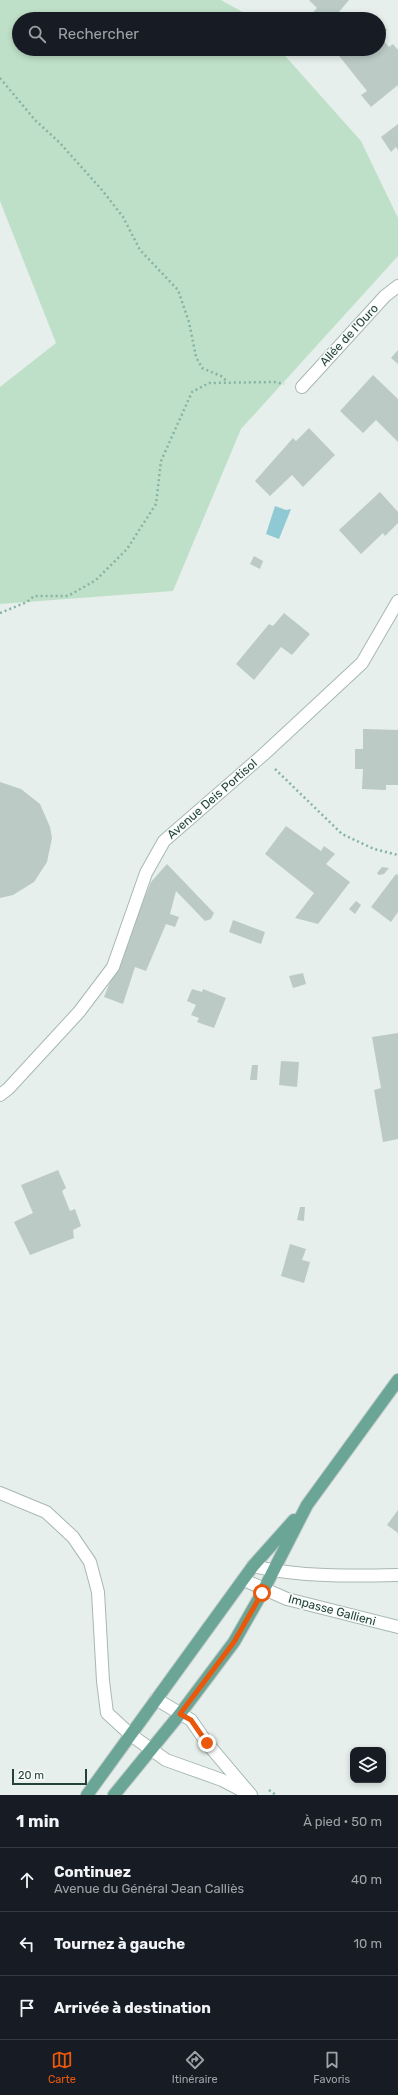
<!DOCTYPE html>
<html lang="fr">
<head>
<meta charset="utf-8">
<style>
  body { margin:0; font-family:Rubik,sans-serif; background:#20242c; color:#f1f3f6 }
  .controls { position:absolute; right:12px; bottom:12px; display:grid; overflow:hidden; border-radius:8px; box-shadow:0 2px 6px #0003 }
  .controls button { width:36px; height:36px; display:grid; place-items:center; padding:0; border:0; border-bottom:1px solid #363941; background:#171b24; color:#f1f3f6; font:20px sans-serif }
  .scale { position:absolute; left:12px; bottom:10px; width:75px; box-sizing:border-box; padding-left:4px; border:2px solid #24423a; border-top:0; font-size:11px; line-height:14px; white-space:nowrap; color:#24423a; -webkit-text-stroke:3px #f7fbf9; paint-order:stroke }
  .stop { position:absolute; width:12px; height:12px; margin:-9px; border:3px solid #ea580c; border-radius:50%; background:#fff }
  .stop.end { background:#ea580c; border-color:#fff; box-shadow:0 1px 4px #0008 }
  .list { margin:0; padding:0; list-style:none }
  h2 { display:flex; justify-content:space-between; align-items:center; height:52px; margin:0; padding:0 16px; font-size:17px }
  h2 small { font-size:13px; font-weight:400; color:#9ea1a6 }
  .list li { display:grid; grid-template-columns:26px 1fr auto; gap:12px; align-items:center; box-sizing:border-box; height:64px; padding:0 16px; border-top:1px solid #363941 }
  .list b { display:block; font-size:15px; white-space:nowrap }
  .list p { margin:0; font-size:13px; white-space:nowrap; color:#9ea1a6 }
  .list em { font-size:13px; font-style:normal; color:#9ea1a6 }
  .icon { flex:none; width:22px; height:22px; fill:none; stroke:currentColor; stroke-width:2; stroke-linecap:round; stroke-linejoin:round }
  .map { position:relative; flex:none; width:398px; height:1795px; overflow:hidden }
  .search { position:absolute; background:#171b24; box-shadow:0 2px 6px #0003; left:12px; right:12px; top:12px; height:44px; display:flex; align-items:center; gap:10px; box-sizing:border-box; padding:0 14px; border-radius:22px; color:#9ea1a6; font-size:15px }
  .sheet { height:244px; background:#171b24 }
  nav { display:flex; justify-content:space-around; align-items:center; box-sizing:border-box; height:56px; border-top:1px solid #363941; background:#171b24; font-size:11px; color:#9ea1a6 }
  nav a { display:grid; justify-items:center; gap:2px }
  nav .on { color:#ea580c }
  .map>svg:first-child { display:block }
  .green { fill:#bfe0c8 }
  .water { fill:#8ec9d4 }
  .building { fill:#bbcac4 }
  .lines { fill:none; stroke-linecap:round; stroke-linejoin:round }
  .service-casing { stroke:#a8b8b2; stroke-width:14 }
  .minor-casing { stroke:#a8b8b2; stroke-width:14 }
  .primary-casing { stroke:#c2cac8; stroke-width:14 }
  .path { stroke:#86b3a5; stroke-width:2.5; stroke-dasharray:2 3; stroke-linecap:butt }
  .service { stroke:#fff; stroke-width:12 }
  .minor { stroke:#fff; stroke-width:12 }
  .primary { stroke:#6aa596; stroke-width:12 }
  .route { stroke:#ea580c; stroke-width:5 }
  .labels { text-anchor:middle; dominant-baseline:central; stroke-width:3; stroke-linejoin:round; paint-order:stroke }
  .street-label { font-size:12px; fill:#24423a; stroke:#f7fbf9 }
</style>
</head>
<body>
<div class="map">
<svg width="398" height="1795" viewBox="0 0 398 1795">
  <rect width="100%" height="100%" fill="#e6efeb"/>
  <path class="green" d="M 0,0 L 221,0 L 248,15 L 252,19 L 19,19 L 19,49 L 279,49 L 361,141 L 398,218 L 398,256 L 241,429 L 173,591 L 0,604 L 0,387 L 56,343 L 0,201 Z"/>
  <path class="water" d="M 275,506 L 286,510 L 291,509 L 279,539 L 266,534 Z"/>
  <path class="building" d="M 309,0 L 349,0 L 333,19 L 307,19 L 317,8 Z
    M 379,21 L 387,30 L 380,36 L 389,47 L 393,44 L 398,50 L 398,85 L 371,107 L 361,95 L 367,91 L 336,52 L 339,49 L 379,49 Z
    M 398,124 L 398,150 L 396,147 L 391,152 L 381,137 Z
    M 398,350 L 398,364 L 391,358 Z
    M 373,375 L 398,399 L 398,442 L 376,420 L 363,433 L 340,411 Z
    M 309,428 L 335,455 L 303,487 L 292,475 L 270,496 L 255,481 L 293,438 L 296,441 Z
    M 380,492 L 398,512 L 398,523 L 385,536 L 383,533 L 361,554 L 339,530 Z
    M 254,556 L 263,561 L 260,569 L 250,564 Z
    M 284,613 L 310,634 L 292,655 L 281,647 L 254,680 L 236,664 L 269,624 L 273,626 Z
    M 363,729 L 398,730 L 398,785 L 386,785 L 386,790 L 362,789 L 363,769 L 355,769 L 355,749 L 363,749 Z
    M 0,782 L 21,789 L 40,804 L 50,827 L 52,838 L 47,862 L 34,882 L 13,895 L 0,898 Z
    M 286,826 L 321,851 L 324,846 L 335,854 L 326,864 L 350,882 L 318,924 L 295,918 L 314,893 L 265,854 Z
    M 167,864 L 214,913 L 211,919 L 205,921 L 176,891 L 170,914 L 179,917 L 175,927 L 166,924 L 146,971 L 135,967 L 123,1004 L 104,997 L 151,882 Z
    M 382,867 L 389,868 L 384,874 L 379,875 L 377,873 Z
    M 396,874 L 398,875 L 398,912 L 391,922 L 371,907 Z
    M 356,901 L 361,905 L 355,914 L 349,909 Z
    M 233,920 L 265,932 L 261,944 L 229,932 Z
    M 303,973 L 306,984 L 293,988 L 289,976 Z
    M 192,989 L 202,992 L 203,989 L 226,998 L 214,1028 L 197,1022 L 199,1018 L 191,1015 L 196,1005 L 187,1001 Z
    M 398,1033 L 398,1139 L 383,1142 L 374,1090 L 381,1088 L 372,1037 Z
    M 281,1061 L 299,1062 L 297,1087 L 279,1085 Z
    M 252,1065 L 258,1065 L 257,1080 L 250,1080 Z
    M 58,1170 L 66,1188 L 62,1191 L 70,1211 L 75,1209 L 81,1226 L 73,1230 L 74,1238 L 30,1255 L 14,1222 L 33,1213 L 21,1185 Z
    M 300,1207 L 305,1207 L 304,1221 L 297,1220 Z
    M 290,1244 L 306,1249 L 302,1260 L 310,1262 L 304,1283 L 281,1276 Z
    M 398,1510 L 398,1533 L 387,1525 Z"/>
  <g class="lines">
    <defs>
      <path id="service" d="M 0,1493 L 46,1512 L 73,1537 L 90,1562 L 98,1592 L 103,1681 L 107,1713 L 131,1735
        M 253,1566 C 300,1577 350,1576 398,1575
        M 244,1580 L 287,1599 L 398,1627"/>
      <path id="minor" d="M 302,387 L 385,296 L 398,286
        M 0,1095 L 8,1089 L 79,1012 L 113,967 L 146,873 L 164,841 L 263,755 L 362,663 L 398,601
        M 156,1699 L 191,1720 L 207,1743 L 251,1795
        M 131,1735 L 166,1760 L 222,1780 L 245,1792"/>
      <path id="primary" d="M 87,1795 L 253,1566 L 294,1520
        M 114,1795 L 180,1714 L 234,1642 L 262,1593 L 307,1505 L 398,1380"/>
    </defs>
    <use href="#service" class="service-casing"/>
    <use href="#minor" class="minor-casing"/>
    <use href="#primary" class="primary-casing"/>
    <path class="path" d="M 0,78 L 35,120 L 59,142 L 102,190 L 123,217 L 140,250 L 178,290 L 189,322 L 196,357 L 202,368 L 221,376 L 228,382
      M 0,613 L 27,602 L 34,596 L 68,596 L 96,580 L 127,549 L 156,504 L 161,461 L 192,392 L 209,383 L 274,382 L 284,384
      M 275,769 L 342,834 L 374,849 L 398,855
      M 269,1790 L 276,1795"/>
    <use href="#service" class="service"/>
    <use href="#minor" class="minor"/>
    <use href="#primary" class="primary"/>
  </g>
  <g class="lines">
    <path class="route" d="M 207,1743 L 191,1720 L 180,1714 L 234,1642 L 262,1593"/>
  </g>
  <g class="labels">
    <g class="street-label">
      <text transform="translate(349 335) rotate(-47)">Allée de l'Ouro</text>
      <text transform="translate(212 799) rotate(-41)">Avenue Deis Portisol</text>
      <text transform="translate(332 1610) rotate(15)">Impasse Gallieni</text>
    </g>
  </g>
</svg>
<div class="controls">
<button><svg class="icon" aria-label="layers" viewBox="0 0 24 24"><path d="M12 4l9 5-9 5-9-5zM3 14l9 5 9-5"/></svg></button>
</div>
<div class="scale">20 m</div>
<div class="stop" style="left:262px;top:1593px"></div>
<div class="stop end" style="left:207px;top:1743px"></div>
<div class="search"><svg class="icon" aria-label="search" viewBox="0 0 24 24"><circle cx="10" cy="10" r="6"/><path d="M15 15l6 6"/></svg>Rechercher</div>
</div>
<section class="sheet">
<h2>1 min<small>À pied · 50 m</small></h2>
<ul class="list">
<li><svg class="icon" aria-label="ahead" viewBox="0 0 24 24"><path d="M12 20V5M6 11l6-6 6 6"/></svg><div><b>Continuez</b><p>Avenue du Général Jean Calliès</p></div><em>40 m</em></li>
<li><svg class="icon" aria-label="left" viewBox="0 0 24 24"><path d="M17 20v-9H6M10 6l-5 5 5 5"/></svg><div><b>Tournez à gauche</b></div><em>10 m</em></li>
<li><svg class="icon" aria-label="arrive" viewBox="0 0 24 24"><path d="M6 21V4h12l-3 4 3 4H6"/></svg><div><b>Arrivée à destination</b></div></li>
</ul>
</section>
<nav>
<a class="on"><svg class="icon" aria-label="map" viewBox="0 0 24 24"><path d="M3 6l6-2 6 2 6-2v14l-6 2-6-2-6 2zM9 4v14M15 6v14"/></svg>Carte</a>
<a><svg class="icon" aria-label="directions" viewBox="0 0 24 24"><path d="M12 3l9 9-9 9-9-9zM9 14v-3h6M13 9l2 2-2 2"/></svg>Itinéraire</a>
<a><svg class="icon" aria-label="saved" viewBox="0 0 24 24"><path d="M7 4h10v16l-5-4-5 4z"/></svg>Favoris</a>
</nav>
</body>
</html>
